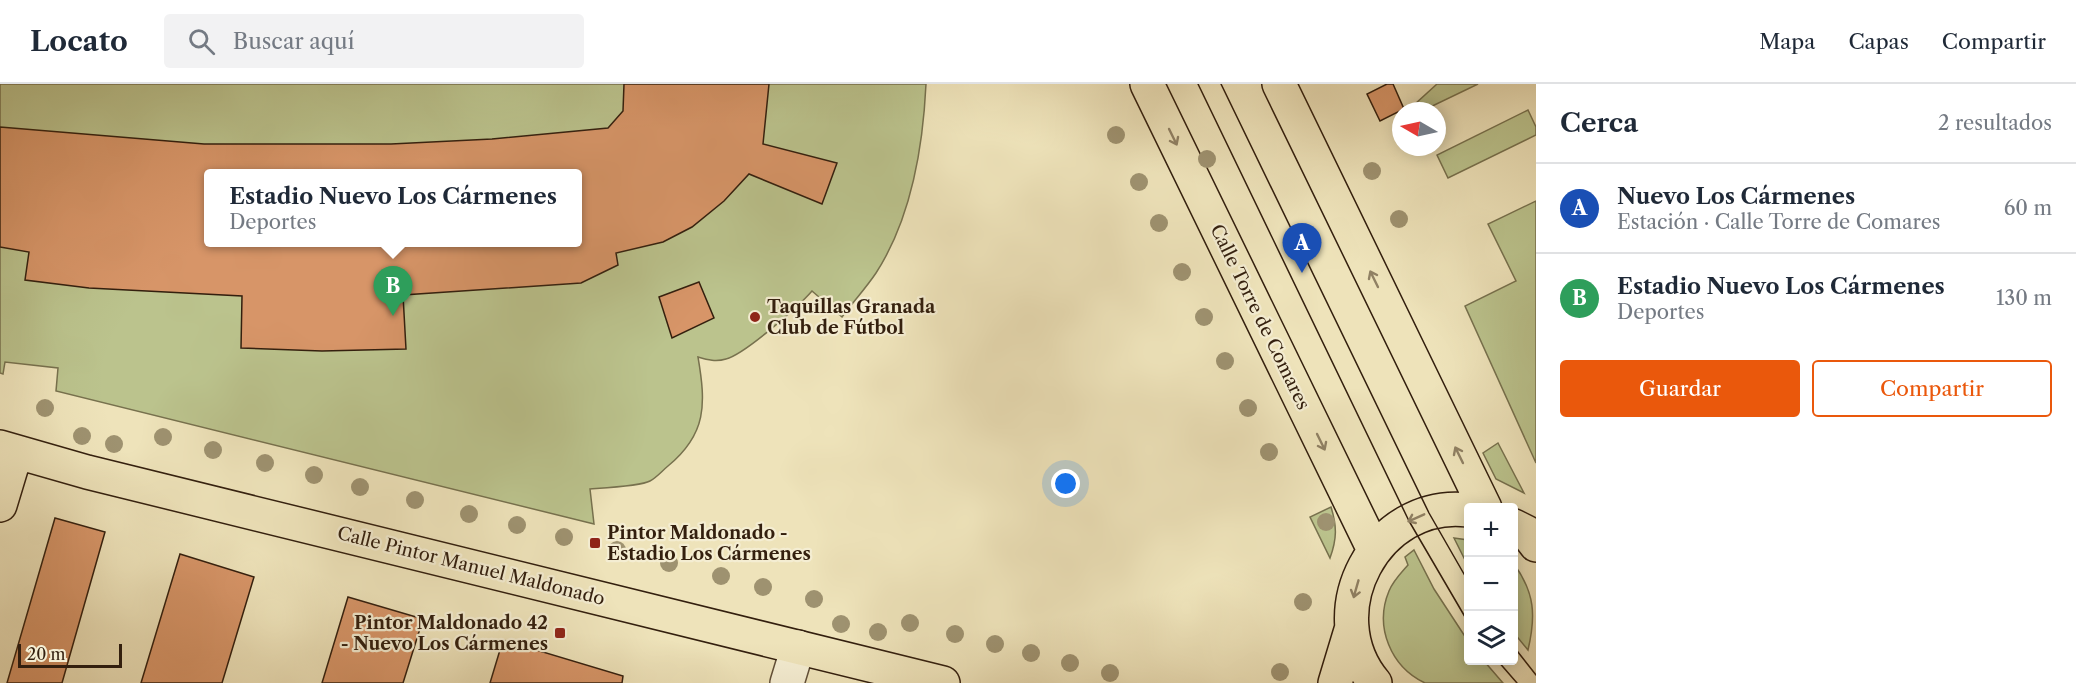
<!DOCTYPE html>
<html lang="es">
<head>
<meta charset="utf-8">
<style>
  body { margin:0; font-family:"Libre Caslon Text",serif; background:#f2f2f3; color:#1f2937 }
  .controls { position:absolute; right:18px; bottom:18px; display:grid; overflow:hidden; border-radius:6px; box-shadow:0 3px 15px #0003 }
  .controls button { width:54px; height:54px; display:grid; place-items:center; padding:0; border:0; border-bottom:2px solid #e0e1e3; background:#fff; color:#1f2937; font:30px sans-serif }
  .compass { position:absolute; left:1392px; top:18px; width:54px; height:54px; border-radius:50%; background:#fff; box-shadow:0 3px 15px #0003; rotate:279deg }
  .scale { position:absolute; left:18px; bottom:15px; width:104px; box-sizing:border-box; padding-left:6px; border:3px solid #331f0e; border-top:0; font-size:16px; line-height:21px; white-space:nowrap; color:#331f0e; -webkit-text-stroke:4px #f4edd2; paint-order:stroke }
  .you { position:absolute; left:1066px; top:400px; width:21px; height:21px; margin:-15px; border:4px solid #fff; border-radius:50%; background:#1a73e8; box-shadow:0 0 0 9px #1a73e833 }
  .badge { display:grid; place-items:center; width:39px; height:39px; border-radius:50%; background:#ea580c; color:#fff; font-size:20px; font-weight:700 }
  .pin { position:absolute; translate:-50% -50px; filter:drop-shadow(0 2px 3px #0008) }
  .pin::after { content:''; position:absolute; top:32px; width:21px; height:18px; background:inherit; clip-path:polygon(0 0,100% 0,50% 100%) }
  .popup { position:absolute; left:204px; top:85px; width:378px; height:78px; box-sizing:border-box; display:grid; place-content:center; border-radius:6px; background:#fff; filter:drop-shadow(0 2px 4px #0005); font-size:20px; white-space:nowrap; color:#747a83 }
  .popup b { font-size:22px; color:#1f2937 }
  .popup::after { content:''; position:absolute; left:50%; top:100%; margin-left:-12px; border:12px solid transparent; border-top-color:#fff }
  .list { margin:0; padding:0; list-style:none }
  h2 { display:flex; justify-content:space-between; align-items:center; height:78px; margin:0; padding:0 24px; font-size:26px }
  h2 small { font-size:20px; font-weight:400; color:#747a83 }
  .list li { display:grid; grid-template-columns:39px 1fr auto; gap:18px; align-items:center; box-sizing:border-box; height:90px; padding:0 24px; border-top:2px solid #e0e1e3 }
  .list b { display:block; font-size:22px; white-space:nowrap }
  .list p { margin:0; font-size:20px; white-space:nowrap; color:#747a83 }
  .list em { font-size:20px; font-style:normal; color:#747a83 }
  .actions { display:flex; gap:12px; padding:18px 24px }
  .actions a { flex:1; padding:14px 0; border:2px solid #ea580c; border-radius:6px; text-align:center; font-size:21px; color:#ea580c }
  .actions .main { background:#ea580c; color:#fff }
  .icon { flex:none; width:33px; height:33px; fill:none; stroke:currentColor; stroke-width:2; stroke-linecap:round; stroke-linejoin:round }
  .map { position:relative; flex:none; width:1536px; height:599px; overflow:hidden }
  header { display:flex; align-items:center; gap:36px; box-sizing:border-box; height:84px; padding:0 30px; background:#fff; border-bottom:2px solid #e0e1e3 }
  header strong { font-size:28px }
  nav { display:flex; gap:33px; margin-inline-start:auto; font-size:21px }
  .search { width:420px; height:54px; background:#f2f2f3; display:flex; align-items:center; gap:15px; box-sizing:border-box; padding:0 21px; border-radius:6px; color:#747a83; font-size:22px }
  main { display:flex }
  aside { flex:1; background:#fff }
  .map>svg:first-child { display:block }
  .green { fill:#bbc38d; stroke:#77714e; stroke-width:1.5; fill-rule:evenodd }
  .building { fill:#d79568; stroke:#331f0e; stroke-width:1.5; fill-rule:evenodd }
  .lines { fill:none; stroke-linecap:round; stroke-linejoin:round }
  .minor-casing { stroke:#625039; stroke-width:36 }
  .major-casing { stroke:#331f0e; stroke-width:36 }
  .minor { stroke:#f4edd2; stroke-width:33 }
  .major { stroke:#eee3ba; stroke-width:33 }
  .tram { stroke:#331f0e; stroke-width:1.5 }
  .tree { fill:#9e9270 }
  .oneway { stroke:#908164 }
  .poi-dot { fill:#8f2418; stroke:#f4edd2; stroke-width:2 }
  .labels { text-anchor:middle; dominant-baseline:central; stroke-width:4.5; stroke-linejoin:round; paint-order:stroke }
  .poi-label { font-size:18px; font-weight:bold; fill:#331f0e; stroke:#f4edd2; text-anchor:start }
  .street-label { font-size:18px; fill:#331f0e; stroke:#f4edd2 }
</style>
</head>
<body>
<header>
<strong>Locato</strong>
<div class="search"><svg class="icon" aria-label="search" viewBox="0 0 24 24"><circle cx="10" cy="10" r="6"/><path d="M15 15l6 6"/></svg>Buscar aquí</div>
<nav><a>Mapa</a><a>Capas</a><a>Compartir</a></nav>
</header>
<main>
<div class="map">
<svg width="1536" height="599" viewBox="0 0 1536 599">
  <rect width="100%" height="100%" fill="#eee3ba"/>
  <filter id="stains"><feTurbulence type="fractalNoise" baseFrequency=".00333" numOctaves="4"/><feColorMatrix values="0 0 0 0 .2 0 0 0 0 .09 0 0 0 0 .02 0 0 0 .5 -.17"/></filter>
  <radialGradient id="worn" r=".72"><stop offset=".6" stop-color="#630" stop-opacity="0"/><stop offset="1" stop-color="#630" stop-opacity=".3"/></radialGradient>
  <path class="green" d="M 0,0 L 926,0 C 923,63 911,135 876,189 C 866,204 853,218 842,233 L 812,207 C 798,223 745,270 726,275 C 716,278 708,276 698,273 C 706,320 707,350 668,382 C 662,387 656,394 650,397 C 641,402 603,404 590,405 L 594,440 L 56,307 L 58,284 L 5,278 L 3,290 L 0,289 ZM 208,89 L 578,89 L 578,158 L 208,158 Z
    M 1437,0 L 1478,0 L 1422,27 L 1417,27 L 1414,21 Z
    M 1528,26 L 1536,43 L 1536,51 L 1448,94 L 1437,71 Z
    M 1536,117 L 1536,379 L 1465,222 L 1516,197 L 1488,140 Z
    M 1498,359 L 1524,409 L 1496,395 L 1483,369 Z
    M 1331,423 C 1337,442 1337,455 1330,474 L 1310,433 Z
    M 1454,454 L 1468,456 L 1468,482 Z
    M 1414,466 L 1434,505 L 1468,557 L 1468,576 L 1484,577 L 1503,599 L 1425,599 C 1391,583 1374,543 1389,507 C 1393,497 1401,489 1408,481 L 1405,473 Z
    M 1514,480 C 1535,509 1536,532 1528,566 L 1514,549 Z"/>
  <path class="building" d="M 624,0 L 769,0 L 763,60 L 837,79 L 822,120 L 749,90 L 724,117 L 692,143 L 663,158 L 616,169 L 618,181 L 581,199 L 403,211 L 406,265 L 322,267 L 241,264 L 242,212 L 89,204 L 25,196 L 29,168 L 0,163 L 0,43 L 204,60 L 391,60 L 492,55 L 608,44 L 623,27 ZM 208,90 L 578,90 L 578,159 L 208,159 Z
    M 1387,0 L 1393,0 L 1404,25 L 1380,37 L 1367,10 Z
    M 699,198 L 714,234 L 672,254 L 659,213 Z
    M 55,434 L 105,448 L 62,599 L 7,599 Z
    M 180,470 L 254,493 L 222,599 L 141,599 Z
    M 348,513 L 423,535 L 403,599 L 322,599 Z
    M 503,556 L 623,592 L 622,599 L 490,599 Z"/>
  <g class="lines">
    <defs>
      <path id="minor" d="M 787,599 L 798,563"/>
      <path id="major" d="M 1147,0 L 1374,466
        M 1279,0 L 1485,424
        M 0,363 L 87,388 L 943,599
        M 0,421 L 16,368
        M 1514,442 L 1526,448 L 1536,461
        M 1335,599 L 1351,546
        M 1375,599 C 1316,529 1376,415 1468,426"/>
    </defs>
    <use href="#minor" class="minor-casing"/>
    <use href="#major" class="major-casing"/>
    <use href="#minor" class="minor"/>
    <use href="#major" class="major"/>
    <path class="tram" d="M 1198,0 L 1409,437 L 1468,538
      M 1221,0 L 1429,429 L 1468,497
      M 1514,563 L 1536,591
      M 1497,576 L 1517,599"/>
  </g>
  <g class="tree">
    <circle cx="1116" cy="51" r="9"/>
    <circle cx="1207" cy="75" r="9"/>
    <circle cx="1372" cy="87" r="9"/>
    <circle cx="1139" cy="98" r="9"/>
    <circle cx="1399" cy="135" r="9"/>
    <circle cx="1159" cy="139" r="9"/>
    <circle cx="1182" cy="188" r="9"/>
    <circle cx="1204" cy="233" r="9"/>
    <circle cx="1225" cy="277" r="9"/>
    <circle cx="45" cy="324" r="9"/>
    <circle cx="1248" cy="324" r="9"/>
    <circle cx="82" cy="352" r="9"/>
    <circle cx="163" cy="353" r="9"/>
    <circle cx="114" cy="360" r="9"/>
    <circle cx="213" cy="366" r="9"/>
    <circle cx="1269" cy="368" r="9"/>
    <circle cx="265" cy="379" r="9"/>
    <circle cx="314" cy="391" r="9"/>
    <circle cx="360" cy="403" r="9"/>
    <circle cx="415" cy="416" r="9"/>
    <circle cx="469" cy="430" r="9"/>
    <circle cx="1326" cy="438" r="9"/>
    <circle cx="517" cy="441" r="9"/>
    <circle cx="564" cy="453" r="9"/>
    <circle cx="617" cy="466" r="9"/>
    <circle cx="669" cy="479" r="9"/>
    <circle cx="721" cy="492" r="9"/>
    <circle cx="763" cy="503" r="9"/>
    <circle cx="814" cy="515" r="9"/>
    <circle cx="1303" cy="518" r="9"/>
    <circle cx="910" cy="539" r="9"/>
    <circle cx="841" cy="540" r="9"/>
    <circle cx="878" cy="548" r="9"/>
    <circle cx="955" cy="550" r="9"/>
    <circle cx="995" cy="560" r="9"/>
    <circle cx="1031" cy="569" r="9"/>
    <circle cx="1070" cy="579" r="9"/>
    <circle cx="1280" cy="588" r="9"/>
    <circle cx="1110" cy="589" r="9"/>
  </g>
  <defs><path id="oneway-shaft" d="M-6 0H5M1.5-3L5.5 0L1.5 3" fill="none" stroke-width="1.6" stroke-linecap="round" stroke-linejoin="round" transform="scale(1.5)"/></defs>
  <g class="oneway">
    <use href="#oneway-shaft" transform="translate(1173 53) rotate(64)"/>
    <use href="#oneway-shaft" transform="translate(1374 195) rotate(-116)"/>
    <use href="#oneway-shaft" transform="translate(1321 358) rotate(64)"/>
    <use href="#oneway-shaft" transform="translate(1459 371) rotate(-116)"/>
    <use href="#oneway-shaft" transform="translate(1416 434) rotate(156)"/>
    <use href="#oneway-shaft" transform="translate(1356 505) rotate(106)"/>
  </g>
  <g class="poi-dot">
    <circle cx="755" cy="233" r="6"/>
    <rect x="589" y="453" width="12" height="12" rx="3"/>
    <rect x="554" y="543" width="12" height="12" rx="3"/>
  </g>
  <g class="labels">
    <g class="poi-label">
      <text x="767" y="223">Taquillas Granada<tspan x="767" dy="21">Club de Fútbol</tspan></text>
      <text x="607" y="449">Pintor Maldonado -<tspan x="607" dy="21">Estadio Los Cármenes</tspan></text>
      <text x="548" y="539" text-anchor="end">Pintor Maldonado 42<tspan x="548" dy="21">- Nuevo Los Cármenes</tspan></text>
    </g>
    <g class="street-label">
      <text transform="translate(1260 233) rotate(64)">Calle Torre de Comares</text>
      <text transform="translate(471 482) rotate(14)">Calle Pintor Manuel Maldonado</text>
    </g>
  </g>
  <rect width="100%" height="100%" filter="url(#stains)"/>
  <rect width="100%" height="100%" fill="url(#worn)"/>
</svg>
<div class="controls">
<button>+</button>
<button>−</button>
<button><svg class="icon" aria-label="layers" viewBox="0 0 24 24"><path d="M12 4l9 5-9 5-9-5zM3 14l9 5 9-5"/></svg></button>
</div>
<svg class="compass" viewBox="-18 -18 36 36"><path d="M0-13l5 13h-10z" fill="#e53935"/><path d="M0 13l5-13h-10z" fill="#747a83"/></svg>
<div class="scale">20 m</div>
<div class="you"></div>
<div class="pin badge" style="left:1302px;top:189px;background:#1a4fb4">A</div>
<div class="pin badge" style="left:393px;top:232px;background:#2e9e5b">B</div>
<div class="popup"><b>Estadio Nuevo Los Cármenes</b>Deportes</div>
</div>
<aside>
<h2>Cerca<small>2 resultados</small></h2>
<ul class="list">
<li><span class="badge" style="background:#1a4fb4">A</span><div><b>Nuevo Los Cármenes</b><p>Estación · Calle Torre de Comares</p></div><em>60 m</em></li>
<li><span class="badge" style="background:#2e9e5b">B</span><div><b>Estadio Nuevo Los Cármenes</b><p>Deportes</p></div><em>130 m</em></li>
</ul>
<div class="actions"><a class="main">Guardar</a><a>Compartir</a></div>
</aside>
</main>
</body>
</html>
